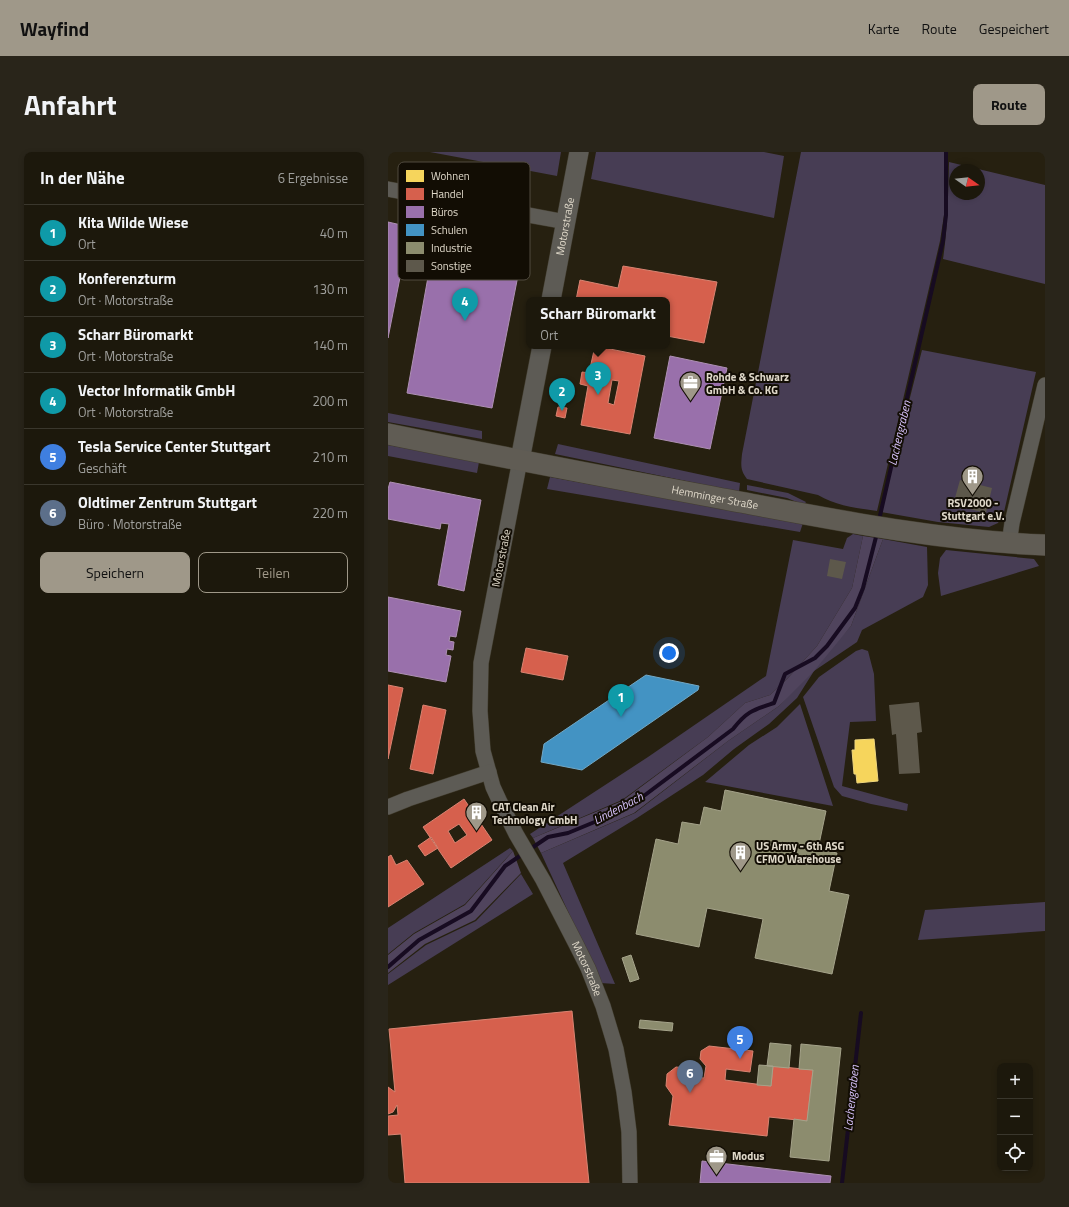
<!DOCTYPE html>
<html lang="de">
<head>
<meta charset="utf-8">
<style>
  body { margin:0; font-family:"Titillium Web",sans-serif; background:#29251a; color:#f1f3f6 }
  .controls { position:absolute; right:12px; bottom:12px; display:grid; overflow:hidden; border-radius:8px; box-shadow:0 2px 6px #0003 }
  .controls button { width:36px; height:36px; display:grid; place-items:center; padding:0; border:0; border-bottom:1px solid #3a372d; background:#1c180c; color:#f1f3f6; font:20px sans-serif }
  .compass { position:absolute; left:561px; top:12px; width:36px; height:36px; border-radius:50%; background:#1c180c; box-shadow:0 2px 6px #0003; rotate:104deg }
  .you { position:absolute; left:281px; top:501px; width:14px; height:14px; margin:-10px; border:3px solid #fff; border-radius:50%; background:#1a73e8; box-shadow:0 0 0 6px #1a73e833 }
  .badge { display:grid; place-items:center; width:26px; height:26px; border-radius:50%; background:#9f9889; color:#fff; font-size:13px; font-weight:700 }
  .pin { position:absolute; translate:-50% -33px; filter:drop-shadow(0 1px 2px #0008) }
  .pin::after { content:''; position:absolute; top:21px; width:14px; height:12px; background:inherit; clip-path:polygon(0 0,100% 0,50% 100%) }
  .popup { position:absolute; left:138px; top:145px; width:144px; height:52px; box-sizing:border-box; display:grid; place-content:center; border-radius:8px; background:#1c180c; filter:drop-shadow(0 1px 3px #0005); font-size:13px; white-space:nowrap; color:#a0a09d }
  .popup b { font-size:15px; color:#f1f3f6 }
  .popup::after { content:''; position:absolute; left:50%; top:100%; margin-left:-8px; border:8px solid transparent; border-top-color:#1c180c }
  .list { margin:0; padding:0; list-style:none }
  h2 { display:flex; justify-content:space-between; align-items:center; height:52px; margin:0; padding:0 16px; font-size:17px }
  h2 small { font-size:13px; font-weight:400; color:#a0a09d }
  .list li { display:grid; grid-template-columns:26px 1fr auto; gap:12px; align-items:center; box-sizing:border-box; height:56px; padding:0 16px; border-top:1px solid #3a372d }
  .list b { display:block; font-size:15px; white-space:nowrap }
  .list p { margin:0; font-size:13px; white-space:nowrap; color:#a0a09d }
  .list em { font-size:13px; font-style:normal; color:#a0a09d }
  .actions { display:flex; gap:8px; padding:12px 16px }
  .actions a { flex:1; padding:9px 0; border:1px solid #9f9889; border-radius:8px; text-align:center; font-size:14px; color:#9f9889 }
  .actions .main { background:#9f9889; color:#111 }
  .icon { flex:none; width:22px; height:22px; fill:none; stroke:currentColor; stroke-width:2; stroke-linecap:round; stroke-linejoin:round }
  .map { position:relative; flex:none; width:657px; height:1031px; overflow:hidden; border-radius:8px }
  header { display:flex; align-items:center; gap:24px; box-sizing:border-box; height:56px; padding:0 20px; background:#9f9889; color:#111 }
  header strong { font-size:19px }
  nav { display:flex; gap:22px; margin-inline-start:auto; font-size:14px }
  .intro { display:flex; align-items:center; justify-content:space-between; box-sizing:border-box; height:96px; padding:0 24px }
  h1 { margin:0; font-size:28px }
  .button { padding:10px 18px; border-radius:8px; background:#9f9889; color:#111; font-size:14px; font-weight:700 }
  main { display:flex; gap:24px; padding:0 24px }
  aside { flex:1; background:#1c180c; border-radius:8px; box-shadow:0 2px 6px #0003 }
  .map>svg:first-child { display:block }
  .green { fill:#473d54; fill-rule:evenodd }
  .forest { fill:#50445d }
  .homes { fill:#f6d55c; stroke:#efd67d }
  .shops { fill:#d6604d; stroke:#d98472; fill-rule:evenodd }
  .offices { fill:#9970ab; stroke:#ae90b4 }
  .schools { fill:#4393c3; stroke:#72a8c5 }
  .industry { fill:#8c8c6e; stroke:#a5a38a }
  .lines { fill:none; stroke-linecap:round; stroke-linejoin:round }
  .stream { stroke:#170b21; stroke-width:4 }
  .building { fill:#5d584b }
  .minor-casing { stroke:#423d2f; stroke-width:16 }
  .tertiary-casing { stroke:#423d2f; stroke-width:20 }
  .secondary-casing { stroke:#423d2f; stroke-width:22 }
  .minor { stroke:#5d5b55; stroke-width:15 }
  .tertiary { stroke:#5d5b55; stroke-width:19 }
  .secondary { stroke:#605c54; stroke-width:21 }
  .labels { text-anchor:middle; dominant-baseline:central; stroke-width:4; stroke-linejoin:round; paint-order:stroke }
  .street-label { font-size:11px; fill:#e0d9ca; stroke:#120d04 }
  .poi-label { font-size:11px; font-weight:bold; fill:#e0d9ca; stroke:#120d04; text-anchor:start }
  .water-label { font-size:12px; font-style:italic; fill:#d6c1fa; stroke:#120d04 }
  .key { fill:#120d04; stroke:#504a3f; stroke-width:1 }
  .key-label { font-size:11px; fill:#e0d9ca }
</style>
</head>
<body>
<header>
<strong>Wayfind</strong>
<nav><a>Karte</a><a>Route</a><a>Gespeichert</a></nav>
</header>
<div class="intro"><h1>Anfahrt</h1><a class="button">Route</a></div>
<main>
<aside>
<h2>In der Nähe<small>6 Ergebnisse</small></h2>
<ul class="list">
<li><span class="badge" style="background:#0f9aa8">1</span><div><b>Kita Wilde Wiese</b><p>Ort</p></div><em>40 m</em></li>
<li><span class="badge" style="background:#0f9aa8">2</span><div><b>Konferenzturm</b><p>Ort · Motorstraße</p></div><em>130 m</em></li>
<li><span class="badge" style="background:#0f9aa8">3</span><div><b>Scharr Büromarkt</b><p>Ort · Motorstraße</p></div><em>140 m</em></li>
<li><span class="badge" style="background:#0f9aa8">4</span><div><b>Vector Informatik GmbH</b><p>Ort · Motorstraße</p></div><em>200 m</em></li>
<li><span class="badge" style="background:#3f7fe0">5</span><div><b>Tesla Service Center Stuttgart</b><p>Geschäft</p></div><em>210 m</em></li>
<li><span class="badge" style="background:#5c6f8a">6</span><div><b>Oldtimer Zentrum Stuttgart</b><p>Büro · Motorstraße</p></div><em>220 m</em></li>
</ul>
<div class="actions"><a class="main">Speichern</a><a>Teilen</a></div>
</aside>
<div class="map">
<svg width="657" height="1031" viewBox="0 0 657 1031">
  <rect width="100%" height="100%" fill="#262010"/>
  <path class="green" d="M 42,0 L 173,0 L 169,24 Z
    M 208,0 L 376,0 L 396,4 L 386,66 L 203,27 Z
    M 413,0 L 556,0 L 556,63 L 552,89 L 489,359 C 469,356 448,354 430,343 L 359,327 C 352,318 353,313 354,302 Z
    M 561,10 L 657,33 L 657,132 L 555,107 C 560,75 560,43 561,10 ZM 567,18 L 591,18 L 591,42 L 567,42 Z
    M 534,198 L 648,220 L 616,360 L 610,371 L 601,375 L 550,370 L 493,360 Z
    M 0,261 L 94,279 L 94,287 L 0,270 Z
    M 170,292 L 352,331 L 351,340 L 167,302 Z
    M 0,293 L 91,310 L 89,321 L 0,304 Z
    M 162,325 L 415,371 L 412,380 L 159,337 Z
    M 359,333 L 400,341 L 418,350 L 416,353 L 399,346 L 359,338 Z
    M 465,382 L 475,384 L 464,436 L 429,494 L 399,527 L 382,543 L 357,551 L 320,585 L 234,648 L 145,686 L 142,682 L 260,605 L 378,524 L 405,388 L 455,397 L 459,386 Z
    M 495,387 L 539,395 L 540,433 L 535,445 L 474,478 L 469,490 L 426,519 L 409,546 L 381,572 L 346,597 L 315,623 L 249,666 L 175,711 L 227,832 L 213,831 L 153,701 L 247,661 L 340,589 L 391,554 L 463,474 Z
    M 558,398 L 646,407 L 651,414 L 553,444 L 550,421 L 552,406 Z
    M 474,497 L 480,499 L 486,522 L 488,569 L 462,570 L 454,634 L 520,652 L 519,659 L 483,652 L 454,644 L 446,635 L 415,545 L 431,525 L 468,499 Z
    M 412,552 L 445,654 L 317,630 L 361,593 L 389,575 Z
    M 122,696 L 125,699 L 77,752 L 26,781 L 0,802 L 0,776 Z
    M 133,722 L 145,742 L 0,833 L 0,822 L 38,793 L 88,769 Z
    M 657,750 L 657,779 L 530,788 L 537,758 Z"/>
  <path class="forest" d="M 475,384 L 495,387 L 463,474 L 426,519 L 391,554 L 340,589 L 246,661 L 153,701 L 145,686 L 234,649 L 320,585 L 357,551 L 382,543 L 399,527 L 429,494 L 464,436 Z
    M 125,699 L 133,721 L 87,768 L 37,792 L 0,821 L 0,803 L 26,782 L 77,753 Z"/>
  <path class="homes" d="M 486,587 L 490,629 L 469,631 L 468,622 L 466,622 L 464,598 L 467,598 L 467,588 Z"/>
  <path class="shops" d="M 235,114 L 329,130 L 316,191 L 279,184 L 279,148 L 188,148 L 192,128 L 230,136 Z
    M 207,194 L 257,204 L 242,282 L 193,273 L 200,234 L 192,232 L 194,220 L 201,221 ZM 224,228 L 231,229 L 226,253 L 220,251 Z
    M 170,255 L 179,256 L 177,266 L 168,264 Z
    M 138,496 L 180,504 L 175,528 L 133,520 Z
    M 0,533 L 15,536 L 0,607 Z
    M 35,553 L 58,558 L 45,622 L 22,617 Z
    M 76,647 L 104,688 L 63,716 L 35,675 ZM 71,672 L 79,683 L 67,691 L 60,679 Z
    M 43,685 L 50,696 L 37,704 L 30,694 Z
    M 3,703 L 8,713 L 19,708 L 36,732 L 0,755 L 0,705 Z
    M 184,859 L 201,1031 L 17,1031 L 13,982 L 0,983 L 0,964 L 10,963 L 9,953 L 5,960 L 0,962 L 0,935 L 7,940 L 1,877 Z
    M 321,894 L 365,899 L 362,920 L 338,917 L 337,928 L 383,934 L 385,914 L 425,918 L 419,969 L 381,965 L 379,984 L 281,973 L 285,944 L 278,934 L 279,922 L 288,915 L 300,916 L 306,925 L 316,926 L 318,914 L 312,907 L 313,899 Z"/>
  <path class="offices" d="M 0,70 L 22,75 L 0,186 Z
    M 48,81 L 135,98 L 104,256 L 19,241 Z
    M 282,204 L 339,216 L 322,297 L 266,286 Z
    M 2,330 L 93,348 L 76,439 L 50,433 L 61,372 L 53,371 L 52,377 L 0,367 L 0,337 Z
    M 0,445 L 73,459 L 68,485 L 62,484 L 61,489 L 66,490 L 65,498 L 59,497 L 58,503 L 63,504 L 58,530 L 0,519 Z
    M 314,1009 L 443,1024 L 442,1031 L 312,1031 Z"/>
  <path class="schools" d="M 258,523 L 311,534 L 310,538 L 194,618 L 153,610 L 156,592 Z"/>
  <path class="industry" d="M 337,638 L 438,659 L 430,697 L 449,701 L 441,739 L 461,743 L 444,822 L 367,806 L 375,767 L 319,756 L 311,795 L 248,782 L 268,687 L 290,692 L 294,670 L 312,673 L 316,655 L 333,659 Z
    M 243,803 L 251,827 L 242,830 L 234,806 Z
    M 252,868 L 285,871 L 284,879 L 251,876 Z
    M 382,891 L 403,893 L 401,916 L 379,914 Z
    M 413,892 L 453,896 L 441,1009 L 402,1005 L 406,967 L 419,969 L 425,918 L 411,917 Z
    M 371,913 L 385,914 L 383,934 L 369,933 Z"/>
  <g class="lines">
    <path class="stream" d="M 491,368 L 555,89 L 558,63 L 558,0
      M 0,815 L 31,788 L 83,759 L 117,714 L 160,685 L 180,681 L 209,669 L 249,649 L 345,577 C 359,559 365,558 386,551 L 397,522 L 427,506 L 439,494 L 467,456 L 475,436 L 489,381
      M 454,1031 L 473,861"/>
  </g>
  <path class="building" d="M 572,328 L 604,336 L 598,361 L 565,353 Z
    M 442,407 L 458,410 L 454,427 L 439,424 Z
    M 531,550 L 534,580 L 529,581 L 532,621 L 511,622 L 508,582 L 504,583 L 501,553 Z"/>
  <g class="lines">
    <defs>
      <g id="minor">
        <path d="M 0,37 L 178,70"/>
        <path id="s1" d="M 132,308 L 93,511 L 92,559 L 95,599 L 105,635 L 111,648 L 128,682 L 155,728 L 188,792 L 200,816 L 215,854 L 228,897 L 236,940 L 241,980 L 242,1031"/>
        <path d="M 621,392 L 624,371 L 657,233"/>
        <path d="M 0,655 L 20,647 L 101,620"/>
      </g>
      <g id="tertiary">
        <path id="s2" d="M 163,148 L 191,0"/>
        <path d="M 132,308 L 154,194"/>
      </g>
      <g id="secondary">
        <path id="s3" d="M 0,282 C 117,306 235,328 352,350 C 453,369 554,389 657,393"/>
      </g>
    </defs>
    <use href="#minor" class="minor-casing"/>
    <use href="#tertiary" class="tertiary-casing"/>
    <use href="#secondary" class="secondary-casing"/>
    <use href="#minor" class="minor"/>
    <use href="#tertiary" class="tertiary"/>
    <use href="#secondary" class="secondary"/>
  </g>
  <defs>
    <symbol id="office-pin" viewBox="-11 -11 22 30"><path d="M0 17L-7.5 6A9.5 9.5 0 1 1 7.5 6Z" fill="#9f9889" stroke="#120d04"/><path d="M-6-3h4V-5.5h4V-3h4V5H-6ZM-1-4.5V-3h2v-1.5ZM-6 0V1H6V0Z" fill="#fff"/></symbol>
    <symbol id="building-pin" viewBox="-11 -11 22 30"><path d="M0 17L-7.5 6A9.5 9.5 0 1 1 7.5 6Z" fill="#9f9889" stroke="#120d04"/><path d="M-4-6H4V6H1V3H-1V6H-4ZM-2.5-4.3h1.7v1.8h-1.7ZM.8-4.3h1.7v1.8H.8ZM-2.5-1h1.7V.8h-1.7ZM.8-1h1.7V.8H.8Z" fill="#fff"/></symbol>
  </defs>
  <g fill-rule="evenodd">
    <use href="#office-pin" x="290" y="218" width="25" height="34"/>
    <use href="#building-pin" x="572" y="312" width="25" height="34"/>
    <use href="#building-pin" x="76" y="648" width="25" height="34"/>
    <use href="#building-pin" x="340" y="688" width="25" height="34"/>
    <use href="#office-pin" x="316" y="992" width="25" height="34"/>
  </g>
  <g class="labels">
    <g class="street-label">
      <text stroke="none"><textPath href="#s2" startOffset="75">Motorstraße</textPath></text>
      <text stroke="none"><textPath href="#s3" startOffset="333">Hemminger Straße</textPath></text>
      <text transform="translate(113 406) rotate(-79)">Motorstraße</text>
      <text stroke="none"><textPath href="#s1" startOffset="537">Motorstraße</textPath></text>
    </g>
    <g class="poi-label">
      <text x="318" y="225">Rohde &amp; Schwarz<tspan x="318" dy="13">GmbH &amp; Co. KG</tspan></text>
      <text x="585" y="351" text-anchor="middle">RSV2000 -<tspan x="585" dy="13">Stuttgart e.V.</tspan></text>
      <text x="104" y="655">CAT Clean Air<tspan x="104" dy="13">Technology GmbH</tspan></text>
      <text x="368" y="694">US Army - 6th ASG<tspan x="368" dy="13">CFMO Warehouse</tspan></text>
      <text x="344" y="1004">Modus</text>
    </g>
    <g class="water-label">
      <text transform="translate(511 281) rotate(-77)">Lachengraben</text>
      <text transform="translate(230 656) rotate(-28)">Lindenbach</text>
      <text transform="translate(463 946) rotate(-84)">Lachengraben</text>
    </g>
  </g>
  <rect x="10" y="10" width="132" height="118" rx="6" class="key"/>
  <rect x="18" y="18" width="18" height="12" fill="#f6d55c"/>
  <rect x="18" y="36" width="18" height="12" fill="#d6604d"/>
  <rect x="18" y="54" width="18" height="12" fill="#9970ab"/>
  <rect x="18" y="72" width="18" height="12" fill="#4393c3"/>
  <rect x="18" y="90" width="18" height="12" fill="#8c8c6e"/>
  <rect x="18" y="108" width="18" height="12" fill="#5d584b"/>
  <g class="key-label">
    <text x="43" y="28">Wohnen</text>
    <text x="43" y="46">Handel</text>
    <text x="43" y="64">Büros</text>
    <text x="43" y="82">Schulen</text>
    <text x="43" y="100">Industrie</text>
    <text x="43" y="118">Sonstige</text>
  </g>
</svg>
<div class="controls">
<button>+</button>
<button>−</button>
<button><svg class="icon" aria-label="locate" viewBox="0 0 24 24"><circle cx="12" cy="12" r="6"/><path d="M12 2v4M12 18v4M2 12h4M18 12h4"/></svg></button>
</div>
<svg class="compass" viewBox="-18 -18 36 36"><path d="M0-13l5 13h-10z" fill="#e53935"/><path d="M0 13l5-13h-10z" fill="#a0a09d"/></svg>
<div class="you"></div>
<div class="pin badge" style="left:233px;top:565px;background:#0f9aa8">1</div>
<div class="pin badge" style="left:174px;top:259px;background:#0f9aa8">2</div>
<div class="pin badge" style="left:210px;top:243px;background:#0f9aa8">3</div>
<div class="popup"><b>Scharr Büromarkt</b>Ort</div>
<div class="pin badge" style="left:77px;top:169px;background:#0f9aa8">4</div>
<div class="pin badge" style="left:352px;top:907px;background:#3f7fe0">5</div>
<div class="pin badge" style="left:302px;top:941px;background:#5c6f8a">6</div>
</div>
</main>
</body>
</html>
